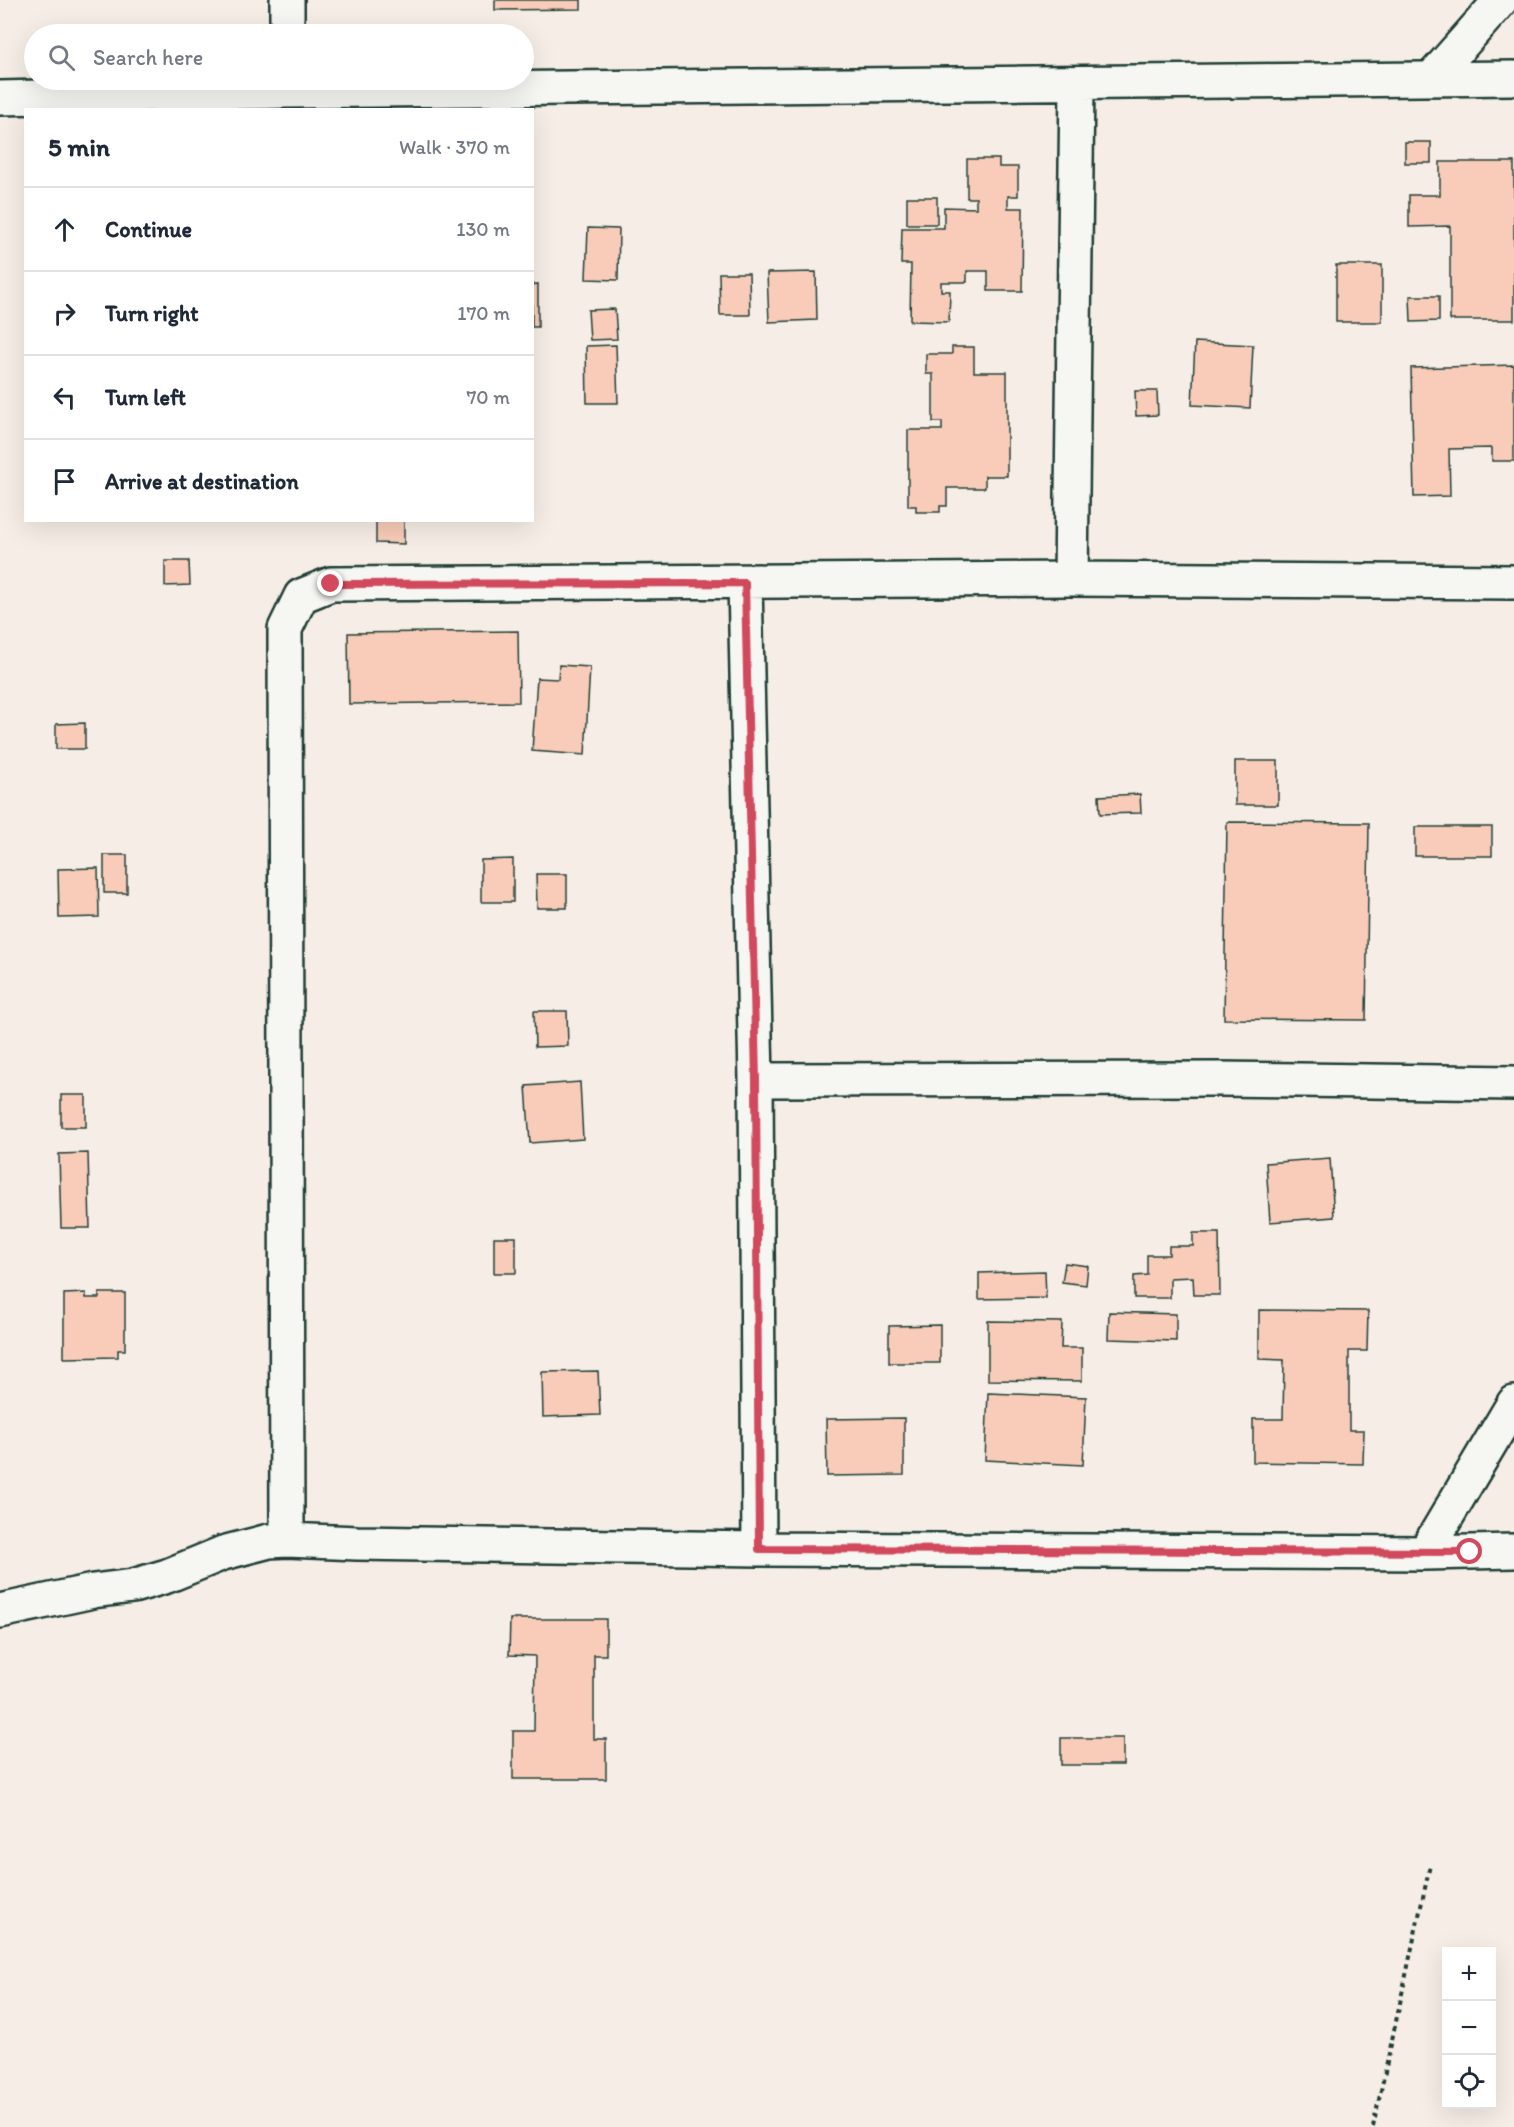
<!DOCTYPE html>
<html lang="en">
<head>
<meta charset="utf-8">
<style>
  body { margin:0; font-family:Itim,sans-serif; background:#f6f6f7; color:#1f2937 }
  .controls { position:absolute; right:18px; bottom:18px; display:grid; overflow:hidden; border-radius:0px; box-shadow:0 6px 24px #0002 }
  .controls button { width:54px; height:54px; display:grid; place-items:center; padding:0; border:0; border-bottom:2px solid #e0e1e3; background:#fff; color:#1f2937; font:30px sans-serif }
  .stop { position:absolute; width:18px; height:18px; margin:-14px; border:4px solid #d1495b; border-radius:50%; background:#fff }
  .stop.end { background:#d1495b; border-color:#fff; box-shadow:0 2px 6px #0008 }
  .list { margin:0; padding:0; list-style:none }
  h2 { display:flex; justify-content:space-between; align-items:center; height:78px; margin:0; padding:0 24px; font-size:26px }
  h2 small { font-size:20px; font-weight:400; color:#747a83 }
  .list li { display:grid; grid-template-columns:39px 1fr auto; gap:18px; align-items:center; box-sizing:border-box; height:84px; padding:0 24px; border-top:2px solid #e0e1e3 }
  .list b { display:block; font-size:22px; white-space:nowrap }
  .list em { font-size:20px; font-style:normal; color:#747a83 }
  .icon { flex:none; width:33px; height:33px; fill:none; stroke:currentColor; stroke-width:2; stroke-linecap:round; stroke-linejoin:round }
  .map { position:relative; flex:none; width:1514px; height:2127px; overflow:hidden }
  .search { position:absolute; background:#fff; box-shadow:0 6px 24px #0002; left:24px; top:24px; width:510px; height:66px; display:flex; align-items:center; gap:15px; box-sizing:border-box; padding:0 21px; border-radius:33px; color:#747a83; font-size:22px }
  .panel { position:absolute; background:#fff; box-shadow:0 6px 24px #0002; left:24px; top:108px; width:510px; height:414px; border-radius:0px }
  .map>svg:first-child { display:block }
  .building { fill:#f8ccb8; stroke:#1f3d34; stroke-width:1.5 }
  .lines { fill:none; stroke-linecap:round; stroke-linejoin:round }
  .minor-casing { stroke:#1f3d34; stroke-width:38 }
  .path { stroke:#1f3d34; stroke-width:4; stroke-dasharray:4.5 4.5; stroke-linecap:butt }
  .minor { stroke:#f6f6f2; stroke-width:33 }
  .route { stroke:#d1495b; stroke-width:8 }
</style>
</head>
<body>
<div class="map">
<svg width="1514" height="2127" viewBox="0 0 1514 2127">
  <rect width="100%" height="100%" fill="#f6eee6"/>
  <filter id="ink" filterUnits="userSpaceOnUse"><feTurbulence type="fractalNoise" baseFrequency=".0167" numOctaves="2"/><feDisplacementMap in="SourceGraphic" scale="12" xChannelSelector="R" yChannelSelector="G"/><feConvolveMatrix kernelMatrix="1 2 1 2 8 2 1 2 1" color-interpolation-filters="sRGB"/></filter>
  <g filter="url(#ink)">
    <path class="building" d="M 495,0 L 581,0 L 581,9 L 495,10 Z
      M 1405,142 L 1431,142 L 1431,163 L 1405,163 Z
      M 967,159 L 999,159 L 999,167 L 1018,167 L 1018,196 L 1008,196 L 1008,208 L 1023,208 L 1022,291 L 988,291 L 988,271 L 967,271 L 967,282 L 941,282 L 941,291 L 950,291 L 949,322 L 910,321 L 911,264 L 901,264 L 902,228 L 944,228 L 944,207 L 976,208 L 976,198 L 967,198 Z
      M 1440,162 L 1514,162 L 1514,320 L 1450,320 L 1450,226 L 1409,227 L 1409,195 L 1440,195 Z
      M 907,197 L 937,197 L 937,224 L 907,224 Z
      M 588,228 L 619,229 L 618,280 L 586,279 Z
      M 1336,265 L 1382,265 L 1382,322 L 1336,322 Z
      M 816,272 L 817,320 L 769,322 L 767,273 Z
      M 719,273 L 749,273 L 750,315 L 720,315 Z
      M 538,284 L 538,327 L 532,327 L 532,285 Z
      M 1410,296 L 1439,296 L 1439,321 L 1411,322 Z
      M 615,309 L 617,339 L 590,340 L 588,310 Z
      M 1195,342 L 1253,345 L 1250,408 L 1192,405 Z
      M 616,345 L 618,403 L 587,403 L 586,346 Z
      M 952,347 L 974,347 L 974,372 L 1007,372 L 1007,476 L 985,476 L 985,488 L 947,488 L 947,506 L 940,506 L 940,512 L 916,512 L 916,506 L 908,506 L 908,430 L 942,430 L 942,422 L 933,422 L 933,374 L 926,374 L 926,354 L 952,354 Z
      M 1514,365 L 1514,461 L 1492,461 L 1492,448 L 1449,449 L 1450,496 L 1414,497 L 1411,368 Z
      M 1135,391 L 1157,391 L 1158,415 L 1136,416 Z
      M 376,520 L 404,520 L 404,544 L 376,543 Z
      M 165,561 L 189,561 L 190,585 L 165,586 Z
      M 518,631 L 519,702 L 349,704 L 348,633 Z
      M 559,665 L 590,667 L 585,755 L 532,751 L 537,678 L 558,679 Z
      M 85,723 L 85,749 L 56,749 L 56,724 Z
      M 1235,761 L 1278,761 L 1278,805 L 1235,805 Z
      M 1140,794 L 1141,813 L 1100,814 L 1099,796 Z
      M 1227,822 L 1369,823 L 1366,1020 L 1224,1019 Z
      M 1415,827 L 1492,827 L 1492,856 L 1415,856 Z
      M 104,855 L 127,855 L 127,893 L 104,893 Z
      M 513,859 L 513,902 L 481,902 L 481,860 Z
      M 98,868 L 99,917 L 59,918 L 58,869 Z
      M 536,874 L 567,874 L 567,908 L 537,908 Z
      M 534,1011 L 567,1011 L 568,1046 L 535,1047 Z
      M 580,1082 L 583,1139 L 530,1143 L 526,1086 Z
      M 61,1095 L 86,1095 L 86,1127 L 61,1127 Z
      M 88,1153 L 90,1228 L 61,1228 L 59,1154 Z
      M 1330,1158 L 1334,1217 L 1270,1222 L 1266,1163 Z
      M 1193,1233 L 1219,1233 L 1220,1295 L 1194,1295 L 1193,1277 L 1170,1278 L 1170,1298 L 1134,1298 L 1134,1276 L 1147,1275 L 1147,1255 L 1169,1255 L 1169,1246 L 1193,1246 Z
      M 494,1237 L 516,1237 L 516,1273 L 494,1273 Z
      M 1065,1263 L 1088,1266 L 1086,1285 L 1062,1282 Z
      M 1045,1271 L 1046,1298 L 979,1299 L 979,1273 Z
      M 86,1293 L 86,1298 L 99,1298 L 99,1293 L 125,1293 L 125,1350 L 118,1350 L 118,1357 L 64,1358 L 64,1294 Z
      M 1259,1310 L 1368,1311 L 1367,1351 L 1349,1351 L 1349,1430 L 1364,1430 L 1363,1464 L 1253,1462 L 1253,1419 L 1283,1419 L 1284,1360 L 1259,1359 Z
      M 1109,1312 L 1176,1314 L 1176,1341 L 1108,1339 Z
      M 988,1321 L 1062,1322 L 1061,1348 L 1082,1348 L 1082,1381 L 988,1380 Z
      M 940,1325 L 940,1363 L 889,1363 L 889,1326 Z
      M 598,1371 L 600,1415 L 543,1417 L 542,1372 Z
      M 988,1393 L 1086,1397 L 1083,1465 L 985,1460 Z
      M 904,1418 L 904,1475 L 827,1476 L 826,1419 Z
      M 510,1619 L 606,1619 L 606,1655 L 594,1655 L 594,1739 L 606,1739 L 606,1779 L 513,1779 L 513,1731 L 534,1731 L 535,1656 L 509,1655 Z
      M 1061,1738 L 1123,1738 L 1123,1765 L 1061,1765 Z"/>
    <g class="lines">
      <defs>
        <path id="minor" d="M 287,34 L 287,0
          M 1433,77 L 1501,0
          M 0,98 L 286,91 L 1514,78
          M 1071,579 L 1077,84
          M 745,583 L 756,1080 L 759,1549
          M 756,1080 L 1219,1079 L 1514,1083
          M 287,1540 L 285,629 L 301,596 L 331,584 L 1071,579 L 1514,582
          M 1425,1553 L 1514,1403
          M 0,1611 L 93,1591 L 133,1586 L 167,1576 L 223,1553 L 269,1541 L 287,1540 L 357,1543 L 759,1549 L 1425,1553 L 1514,1551"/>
      </defs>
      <use href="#minor" class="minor-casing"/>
      <path class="path" d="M 1373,2127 L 1430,1865"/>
      <use href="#minor" class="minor"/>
    </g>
  </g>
  <g class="lines" filter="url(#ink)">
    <path class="route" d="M 331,584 L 745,583 L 756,1080 L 759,1549 L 1470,1552"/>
  </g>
</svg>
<div class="controls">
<button>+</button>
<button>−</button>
<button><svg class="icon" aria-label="locate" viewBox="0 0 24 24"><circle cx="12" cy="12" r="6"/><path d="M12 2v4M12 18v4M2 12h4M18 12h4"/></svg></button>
</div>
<div class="stop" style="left:1470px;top:1552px"></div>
<div class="stop end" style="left:331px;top:584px"></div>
<div class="search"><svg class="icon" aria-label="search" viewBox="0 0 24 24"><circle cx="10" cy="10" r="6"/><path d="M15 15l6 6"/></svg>Search here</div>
<section class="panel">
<h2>5 min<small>Walk · 370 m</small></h2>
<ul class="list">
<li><svg class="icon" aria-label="ahead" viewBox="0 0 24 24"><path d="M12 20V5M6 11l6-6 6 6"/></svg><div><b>Continue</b></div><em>130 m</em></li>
<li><svg class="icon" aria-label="right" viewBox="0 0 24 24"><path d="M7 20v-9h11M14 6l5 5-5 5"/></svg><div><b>Turn right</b></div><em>170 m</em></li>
<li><svg class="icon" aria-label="left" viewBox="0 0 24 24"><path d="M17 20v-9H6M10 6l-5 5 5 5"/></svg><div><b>Turn left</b></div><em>70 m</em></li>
<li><svg class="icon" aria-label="arrive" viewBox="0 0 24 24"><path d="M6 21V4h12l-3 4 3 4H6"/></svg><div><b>Arrive at destination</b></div></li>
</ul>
</section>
</div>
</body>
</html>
